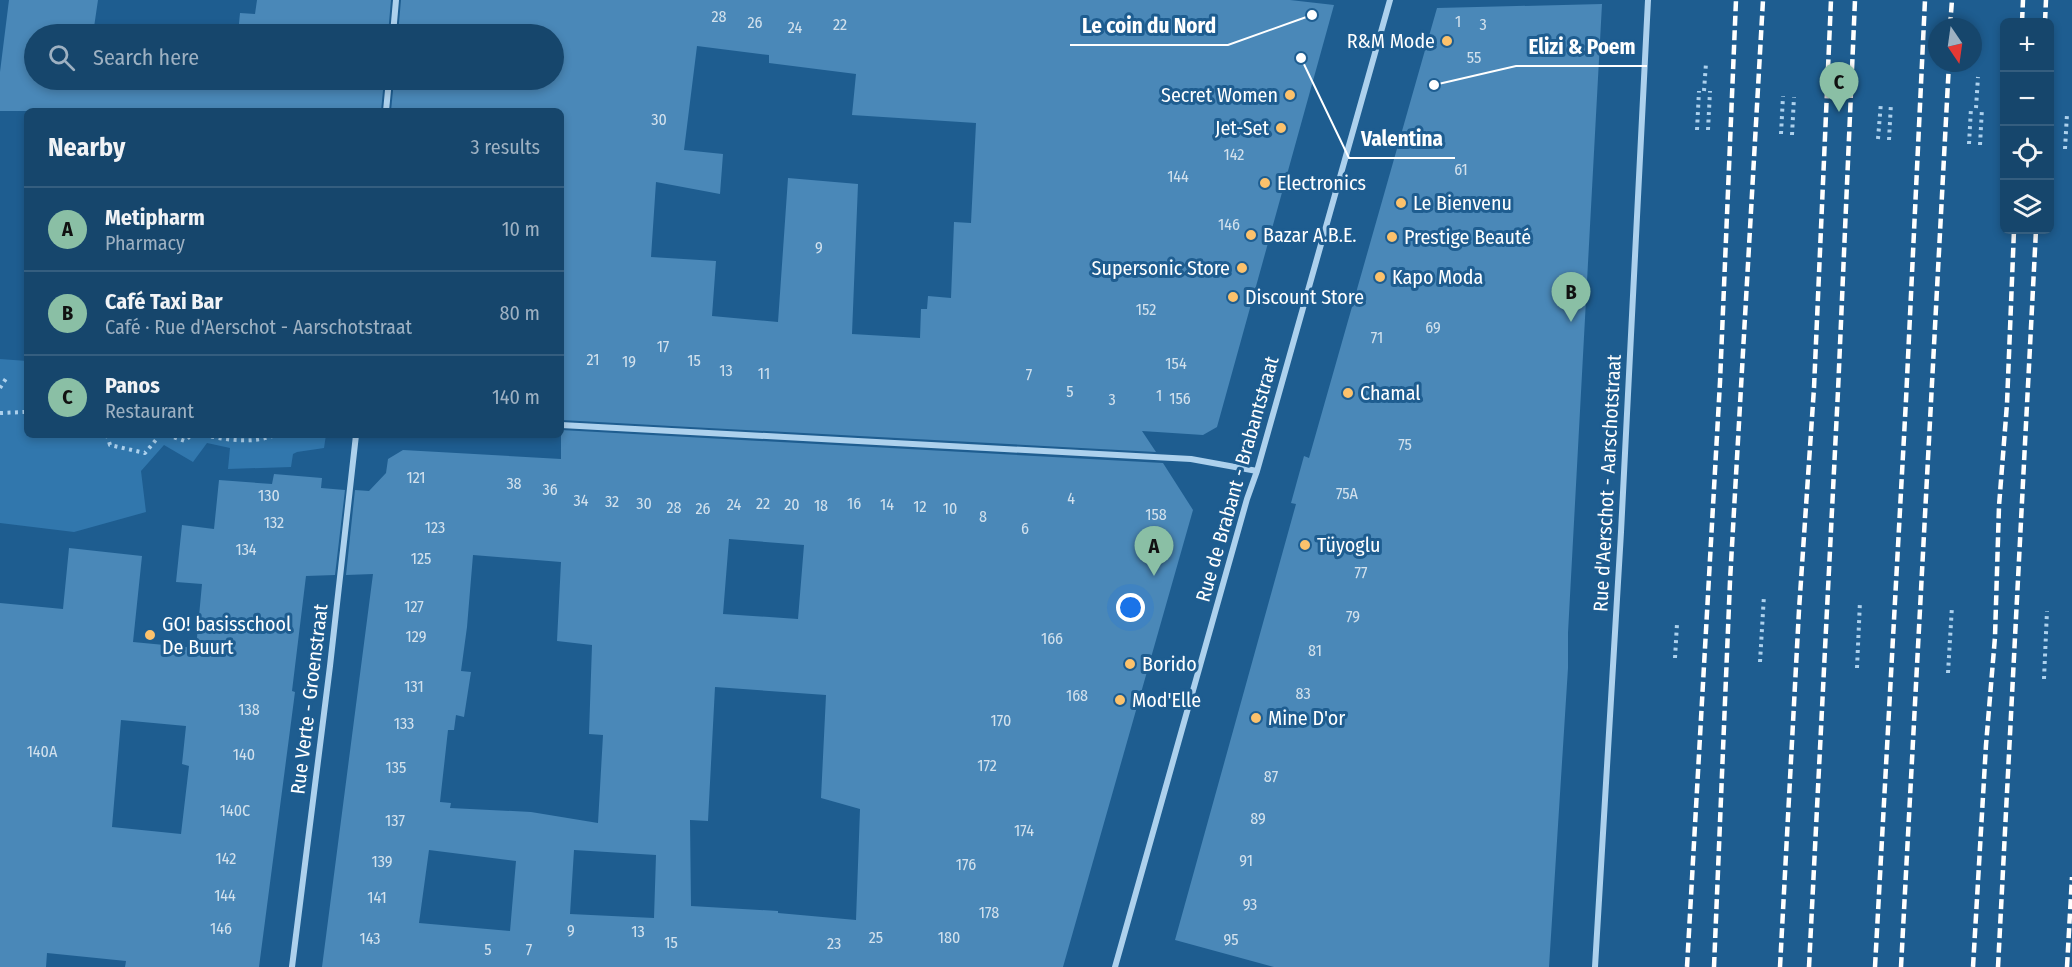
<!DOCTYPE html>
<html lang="en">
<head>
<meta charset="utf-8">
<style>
  body { margin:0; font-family:"Fira Sans Condensed",sans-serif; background:#1f4d72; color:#f1f3f6 }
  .controls { position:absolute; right:18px; top:18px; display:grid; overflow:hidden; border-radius:9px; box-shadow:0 3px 9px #0003 }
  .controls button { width:54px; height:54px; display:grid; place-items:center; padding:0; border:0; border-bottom:2px solid #355e7f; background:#16466c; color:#f1f3f6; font:30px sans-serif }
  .compass { position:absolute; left:1928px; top:18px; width:54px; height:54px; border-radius:50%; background:#16466c; box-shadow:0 3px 9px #0003; rotate:167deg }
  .you { position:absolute; left:1131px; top:608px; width:21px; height:21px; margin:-15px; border:4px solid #fff; border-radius:50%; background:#1a73e8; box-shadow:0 0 0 9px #1a73e833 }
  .badge { display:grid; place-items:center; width:39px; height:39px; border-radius:50%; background:#8abfa5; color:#111; font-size:20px; font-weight:700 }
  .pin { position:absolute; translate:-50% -50px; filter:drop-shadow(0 2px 3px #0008) }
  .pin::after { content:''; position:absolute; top:32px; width:21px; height:18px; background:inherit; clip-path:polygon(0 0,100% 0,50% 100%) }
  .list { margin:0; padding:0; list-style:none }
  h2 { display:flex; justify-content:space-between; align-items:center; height:78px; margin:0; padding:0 24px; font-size:26px }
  h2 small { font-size:20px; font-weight:400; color:#9eb1c2 }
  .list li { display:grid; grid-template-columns:39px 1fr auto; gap:18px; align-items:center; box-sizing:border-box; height:84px; padding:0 24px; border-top:2px solid #355e7f }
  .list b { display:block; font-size:22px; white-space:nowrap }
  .list p { margin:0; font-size:20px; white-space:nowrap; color:#9eb1c2 }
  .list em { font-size:20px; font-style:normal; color:#9eb1c2 }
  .icon { flex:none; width:33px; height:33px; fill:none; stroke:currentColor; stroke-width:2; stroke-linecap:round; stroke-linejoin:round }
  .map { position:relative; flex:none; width:2072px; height:967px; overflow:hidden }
  .search { position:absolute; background:#16466c; box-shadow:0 3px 9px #0003; left:24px; top:24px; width:540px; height:66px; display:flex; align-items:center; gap:15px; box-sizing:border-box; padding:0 21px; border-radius:33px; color:#9eb1c2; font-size:22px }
  .panel { position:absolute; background:#16466c; box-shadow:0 3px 9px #0003; left:24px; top:108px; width:540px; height:330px; border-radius:9px }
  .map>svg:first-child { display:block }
  .green { fill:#3177ad }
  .building { fill:#4a88b8; fill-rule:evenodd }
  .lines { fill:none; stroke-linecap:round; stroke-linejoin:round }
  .path { stroke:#add1ed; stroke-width:4; stroke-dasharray:3 4.5; stroke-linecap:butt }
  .minor { stroke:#add1ed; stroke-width:6 }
  .rail { stroke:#fff; stroke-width:4.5; stroke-dasharray:10 4.5; stroke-linecap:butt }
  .poi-dot { fill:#fcc26c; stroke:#1e5d90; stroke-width:2 }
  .labels { text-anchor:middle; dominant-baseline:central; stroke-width:6; stroke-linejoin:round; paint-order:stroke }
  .number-label { font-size:16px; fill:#d2e1ed }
  .poi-label { font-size:20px; fill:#fff; stroke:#1e5d90; text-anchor:start }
  .street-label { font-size:20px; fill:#fff; stroke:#1e5d90 }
  .leader { fill:none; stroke:#fff; stroke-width:2 }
  .callout-dot { fill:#fff; stroke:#1e5d90; stroke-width:2 }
  .callout-label { font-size:21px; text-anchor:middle; font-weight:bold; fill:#fff; stroke:#1e5d90; stroke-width:6; stroke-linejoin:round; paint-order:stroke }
</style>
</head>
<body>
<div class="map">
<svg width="2072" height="967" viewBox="0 0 2072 967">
  <rect width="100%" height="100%" fill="#1e5d90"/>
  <path class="green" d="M 0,359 L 27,361 L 27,435 L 326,435 L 324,448 L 297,452 L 293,454 L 291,467 L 228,469 L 230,448 L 207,443 L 193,462 L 164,445 L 141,471 L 146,512 L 74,532 L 0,523 Z"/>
  <path class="building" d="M 9,0 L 98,0 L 93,34 L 34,34 L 34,80 L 146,80 L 183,83 L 183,80 L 384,80 L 381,111 L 0,111 L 0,72 Z
    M 257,0 L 391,0 L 388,34 L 238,34 L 240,13 L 255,14 Z
    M 401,0 L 1290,0 L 1334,5 L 1217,427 L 1203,435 L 1142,431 L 1156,452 L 561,420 L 561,111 L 391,111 L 394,80 L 554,80 L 554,34 L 398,34 ZM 697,46 L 769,55 L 769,63 L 856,74 L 852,115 L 976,123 L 971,223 L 954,222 L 951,298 L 928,296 L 927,309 L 921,309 L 920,338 L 852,334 L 858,184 L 788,178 L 778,322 L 712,316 L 716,261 L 651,257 L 656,182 L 720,194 L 723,154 L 684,150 Z
    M 1602,4 L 1568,633 L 1568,668 L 1549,967 L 1274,967 L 1175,940 L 1296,504 L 1291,503 L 1304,456 L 1309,458 L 1437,8 Z
    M 561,430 L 1163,463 L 1193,510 L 1063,967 L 322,967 L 373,574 L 346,575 L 355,490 L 369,491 L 386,473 L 388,459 L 403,450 L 561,459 ZM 729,539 L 804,545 L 798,619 L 723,614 ZM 473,555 L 561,562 L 557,641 L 592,645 L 589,734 L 603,735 L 598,823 L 531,812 L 450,808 L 451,803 L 440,802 L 448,730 L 454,730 L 456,715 L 464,717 L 471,672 L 461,671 L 467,627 ZM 715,687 L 826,695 L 821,798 L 860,809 L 856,920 L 778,913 L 778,911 L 691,906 L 690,820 L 708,821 ZM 429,850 L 516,861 L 510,931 L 419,923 ZM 574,850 L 656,855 L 654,918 L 570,914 Z
    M 274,474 L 322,478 L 321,488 L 345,490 L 335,575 L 306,576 L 292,691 L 295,692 L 259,967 L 125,967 L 126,961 L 47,953 L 46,967 L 0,967 L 0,603 L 63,609 L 69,548 L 142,556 L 133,642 L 196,648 L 202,584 L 176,582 L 182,525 L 214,529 L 219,480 L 272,484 ZM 121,720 L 186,726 L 182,764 L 189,766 L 181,834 L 112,827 Z"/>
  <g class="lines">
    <path class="path" d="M 1704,91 L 1706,63
      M 1976,108 L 1978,77
      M 1697,130 L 1699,91
      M 1708,130 L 1710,91
      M 1781,134 L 1783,96
      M 1792,135 L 1794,97
      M 1878,139 L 1881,102
      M 1889,140 L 1891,103
      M 1969,144 L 1971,108
      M 1980,145 L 1982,108
      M 2065,149 L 2067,114
      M 0,388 L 7,377
      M 0,413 L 25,412 L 27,414
      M 107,435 L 110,445 L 145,453 L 160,435
      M 167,435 L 185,441 L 191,435
      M 204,435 C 226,440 254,444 275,435
      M 321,435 L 331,436
      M 1675,658 L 1677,624
      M 1760,662 L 1764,595
      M 1857,668 L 1860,601
      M 1948,673 L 1952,606
      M 2044,679 L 2047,611"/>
    <path class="minor" d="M 393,34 L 396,0
      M 386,111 L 389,80
      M 561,425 L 1191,459 L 1257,471
      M 292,967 L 330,666 L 356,435
      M 1115,967 L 1247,499 L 1257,471 L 1390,0
      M 1595,967 L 1621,532 L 1648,0"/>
    <path class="rail" d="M 2022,22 L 2023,0
      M 2045,22 L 2046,0
      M 1950,27 L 1952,0
      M 1687,967 L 1720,382 L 1736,0
      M 1714,967 L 1730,581 L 1763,0
      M 1780,967 L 1799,610 L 1814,388 L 1831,0
      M 1809,967 L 1838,391 L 1855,0
      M 1875,967 L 1906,400 L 1925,0
      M 1901,967 L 1949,63
      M 1973,967 L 1986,745 L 1995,637 L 1999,506 L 2007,404 L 2014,230
      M 1998,967 L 2036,230
      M 2067,967 L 2072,877"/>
  </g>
  <g class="poi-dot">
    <circle cx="1447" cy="41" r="6"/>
    <circle cx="1290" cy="95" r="6"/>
    <circle cx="1281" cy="128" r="6"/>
    <circle cx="1265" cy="183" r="6"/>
    <circle cx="1401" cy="203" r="6"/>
    <circle cx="1251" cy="235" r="6"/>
    <circle cx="1392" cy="237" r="6"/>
    <circle cx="1242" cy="268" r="6"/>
    <circle cx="1380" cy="277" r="6"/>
    <circle cx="1233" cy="297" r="6"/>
    <circle cx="1348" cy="393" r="6"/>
    <circle cx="1305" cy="545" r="6"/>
    <circle cx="150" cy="635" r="6"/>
    <circle cx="1130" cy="664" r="6"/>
    <circle cx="1120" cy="700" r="6"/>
    <circle cx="1256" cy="718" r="6"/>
  </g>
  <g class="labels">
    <g class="number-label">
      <text x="719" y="16">28</text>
      <text x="1458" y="21">1</text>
      <text x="755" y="22">26</text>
      <text x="840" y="24">22</text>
      <text x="1483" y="24">3</text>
      <text x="795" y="27">24</text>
      <text x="1474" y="57">55</text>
      <text x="659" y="119">30</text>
      <text x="1234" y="154">142</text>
      <text x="1461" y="169">61</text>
      <text x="1178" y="176">144</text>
      <text x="1229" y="224">146</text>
      <text x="819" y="247">9</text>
      <text x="1146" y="309">152</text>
      <text x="1433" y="327">69</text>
      <text x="1377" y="337">71</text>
      <text x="663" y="346">17</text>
      <text x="593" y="359">21</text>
      <text x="694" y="360">15</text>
      <text x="629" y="361">19</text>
      <text x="1176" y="363">154</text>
      <text x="726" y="370">13</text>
      <text x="764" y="373">11</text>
      <text x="1029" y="374">7</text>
      <text x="1070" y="391">5</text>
      <text x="1159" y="395">1</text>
      <text x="1180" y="398">156</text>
      <text x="1112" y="399">3</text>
      <text x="1405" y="444">75</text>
      <text x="416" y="477">121</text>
      <text x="514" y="483">38</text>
      <text x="550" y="489">36</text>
      <text x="1347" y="493">75A</text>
      <text x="269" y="495">130</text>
      <text x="1071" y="498">4</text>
      <text x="581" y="500">34</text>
      <text x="612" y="501">32</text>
      <text x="644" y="503">30</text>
      <text x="763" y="503">22</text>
      <text x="854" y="503">16</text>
      <text x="734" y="504">24</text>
      <text x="792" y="504">20</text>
      <text x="887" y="504">14</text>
      <text x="821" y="505">18</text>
      <text x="920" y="506">12</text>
      <text x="674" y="507">28</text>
      <text x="703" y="508">26</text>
      <text x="950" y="508">10</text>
      <text x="1156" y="514">158</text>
      <text x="983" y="516">8</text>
      <text x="274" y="522">132</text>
      <text x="435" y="527">123</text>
      <text x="1025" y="528">6</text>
      <text x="246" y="549">134</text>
      <text x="421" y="558">125</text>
      <text x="1361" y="572">77</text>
      <text x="414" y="606">127</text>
      <text x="1353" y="616">79</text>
      <text x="416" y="636">129</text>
      <text x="1052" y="638">166</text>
      <text x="1315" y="650">81</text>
      <text x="414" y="686">131</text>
      <text x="1303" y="693">83</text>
      <text x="1077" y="695">168</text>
      <text x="249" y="709">138</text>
      <text x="1001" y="720">170</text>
      <text x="404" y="723">133</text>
      <text x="42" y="751">140A</text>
      <text x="244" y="754">140</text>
      <text x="987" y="765">172</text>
      <text x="396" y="767">135</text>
      <text x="1271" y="776">87</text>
      <text x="235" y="810">140C</text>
      <text x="1258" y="818">89</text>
      <text x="395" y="820">137</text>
      <text x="1024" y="830">174</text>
      <text x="226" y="858">142</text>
      <text x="1246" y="860">91</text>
      <text x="382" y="861">139</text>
      <text x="966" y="864">176</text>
      <text x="225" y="895">144</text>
      <text x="377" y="897">141</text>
      <text x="1250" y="904">93</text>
      <text x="989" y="912">178</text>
      <text x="221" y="928">146</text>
      <text x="571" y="930">9</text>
      <text x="638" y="931">13</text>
      <text x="876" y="937">25</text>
      <text x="949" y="937">180</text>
      <text x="370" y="938">143</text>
      <text x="1231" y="939">95</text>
      <text x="671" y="942">15</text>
      <text x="834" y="943">23</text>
      <text x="488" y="949">5</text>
      <text x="529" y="949">7</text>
    </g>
    <g class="poi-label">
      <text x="1435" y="41" text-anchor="end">R&amp;M Mode</text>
      <text x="1278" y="95" text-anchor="end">Secret Women</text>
      <text x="1269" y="128" text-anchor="end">Jet-Set</text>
      <text x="1277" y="183">Electronics</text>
      <text x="1413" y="203">Le Bienvenu</text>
      <text x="1263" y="235">Bazar A.B.E.</text>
      <text x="1404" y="237">Prestige Beauté</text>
      <text x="1230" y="268" text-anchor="end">Supersonic Store</text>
      <text x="1392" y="277">Kapo Moda</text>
      <text x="1245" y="297">Discount Store</text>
      <text x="1360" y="393">Chamal</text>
      <text x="1317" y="545">Tüyoglu</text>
      <text x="162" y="624">GO! basisschool<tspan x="162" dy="23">De Buurt</tspan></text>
      <text x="1142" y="664">Borido</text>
      <text x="1132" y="700">Mod'Elle</text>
      <text x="1268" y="718">Mine D'or</text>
    </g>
    <g class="street-label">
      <text transform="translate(1237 479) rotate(-74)">Rue de Brabant - Brabantstraat</text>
      <text transform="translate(1607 483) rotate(-87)">Rue d'Aerschot - Aarschotstraat</text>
      <text transform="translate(309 699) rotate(-83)">Rue Verte - Groenstraat</text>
    </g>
  </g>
  <path class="leader" d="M1312 15L1228 45H1070M1434 85L1516 66H1647M1301 58L1349 158H1455"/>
  <g class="callout-dot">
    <circle cx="1312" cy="15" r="6"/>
    <circle cx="1434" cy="85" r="6"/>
    <circle cx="1301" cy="58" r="6"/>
  </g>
  <g class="callout-label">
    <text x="1149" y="33">Le coin du Nord</text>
    <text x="1582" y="54">Elizi &amp; Poem</text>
    <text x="1402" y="146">Valentina</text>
  </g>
</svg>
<div class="controls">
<button>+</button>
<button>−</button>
<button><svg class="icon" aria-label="locate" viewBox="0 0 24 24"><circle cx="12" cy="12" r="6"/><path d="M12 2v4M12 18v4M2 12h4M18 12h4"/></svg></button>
<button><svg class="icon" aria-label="layers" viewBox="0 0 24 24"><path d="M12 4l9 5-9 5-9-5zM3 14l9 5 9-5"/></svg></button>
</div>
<svg class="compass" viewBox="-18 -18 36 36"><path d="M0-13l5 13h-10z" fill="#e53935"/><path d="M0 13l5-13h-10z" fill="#9eb1c2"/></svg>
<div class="you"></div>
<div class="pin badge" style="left:1154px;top:576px">A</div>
<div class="pin badge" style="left:1571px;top:322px">B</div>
<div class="pin badge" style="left:1839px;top:112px">C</div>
<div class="search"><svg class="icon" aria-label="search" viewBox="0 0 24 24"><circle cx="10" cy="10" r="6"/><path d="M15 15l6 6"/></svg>Search here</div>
<section class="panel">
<h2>Nearby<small>3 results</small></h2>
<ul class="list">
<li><span class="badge">A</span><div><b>Metipharm</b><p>Pharmacy</p></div><em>10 m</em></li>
<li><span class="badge">B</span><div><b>Café Taxi Bar</b><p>Café · Rue d'Aerschot - Aarschotstraat</p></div><em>80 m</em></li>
<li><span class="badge">C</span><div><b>Panos</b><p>Restaurant</p></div><em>140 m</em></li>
</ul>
</section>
</div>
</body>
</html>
